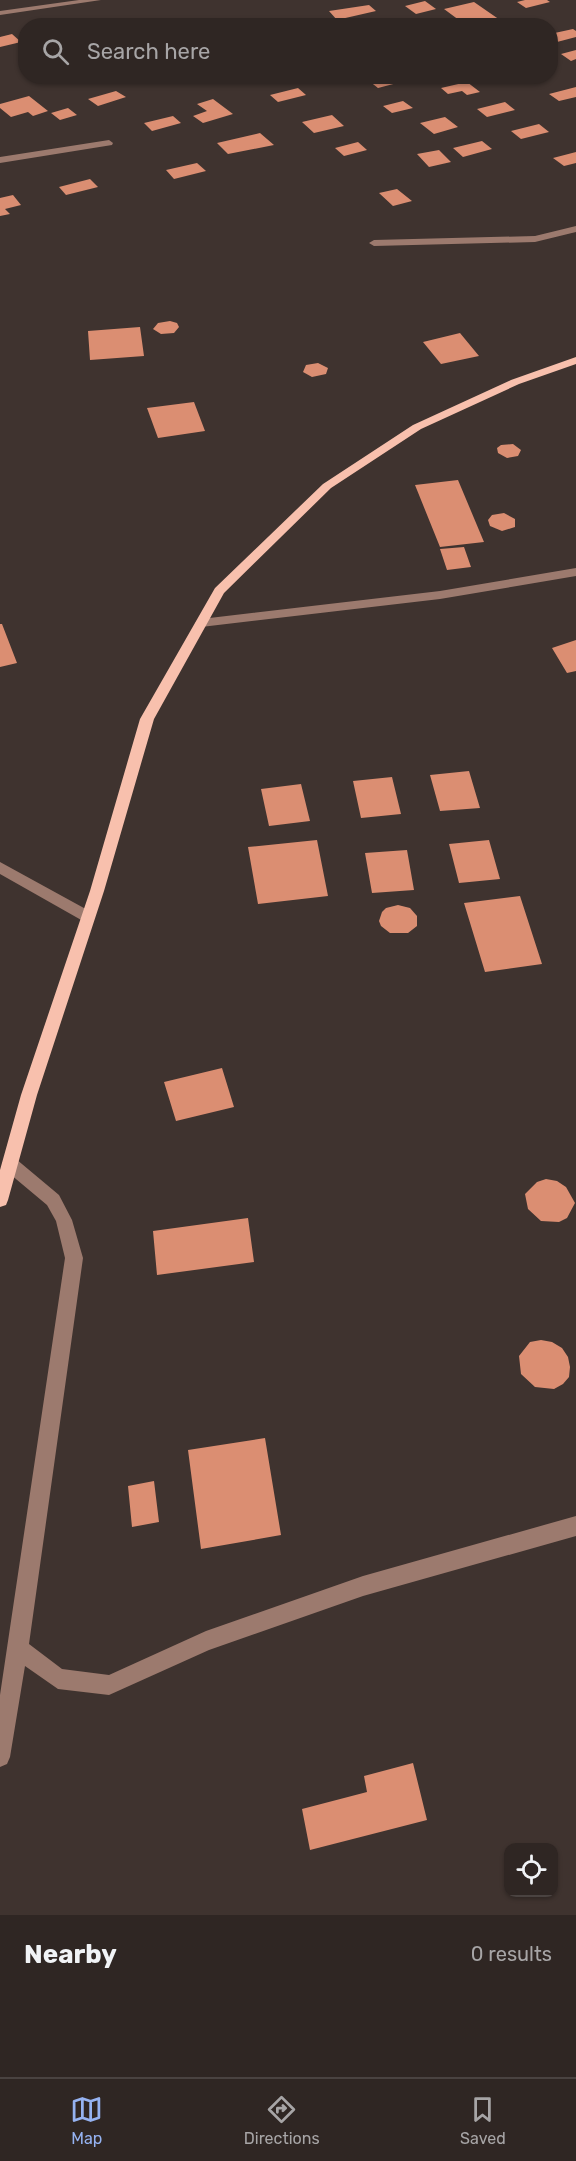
<!DOCTYPE html>
<html lang="en">
<head>
<meta charset="utf-8">
<style>
  body { margin:0; font-family:Rubik,sans-serif; background:#372e2b; color:#f1f3f6 }
  .controls { position:absolute; right:18px; bottom:18px; display:grid; overflow:hidden; border-radius:12px; box-shadow:0 2px 4px #0004 }
  .controls button { width:54px; height:54px; display:grid; place-items:center; padding:0; border:0; border-bottom:2px solid #4a4341; background:#2f2623; color:#f1f3f6; font:30px sans-serif }
  .list { margin:0; padding:0; list-style:none }
  h2 { display:flex; justify-content:space-between; align-items:center; height:78px; margin:0; padding:0 24px; font-size:26px }
  h2 small { font-size:20px; font-weight:400; color:#a7a5a6 }
  .icon { flex:none; width:33px; height:33px; fill:none; stroke:currentColor; stroke-width:2; stroke-linecap:round; stroke-linejoin:round }
  .map { position:relative; flex:none; width:576px; height:1915px; overflow:hidden }
  .search { position:absolute; background:#2f2623; box-shadow:0 2px 4px #0004; left:18px; right:18px; top:18px; height:66px; display:flex; align-items:center; gap:15px; box-sizing:border-box; padding:0 21px; border-radius:24px; color:#a7a5a6; font-size:22px }
  .sheet { height:162px; background:#2f2623 }
  nav { display:flex; justify-content:space-around; align-items:center; box-sizing:border-box; height:84px; border-top:2px solid #4a4341; background:#2f2623; font-size:16px; color:#a7a5a6 }
  nav a { display:grid; justify-items:center; gap:3px }
  nav .on { color:#95b2f1 }
  .map>svg:first-child { display:block }
  .building { fill:#db8e72 }
  .lines { fill:none; stroke-linecap:round; stroke-linejoin:round }
  .minor { fill:#9c7a6e; fill-rule:evenodd }
  .major { fill:#f8c0ad; fill-rule:evenodd }
</style>
</head>
<body>
<div class="map">
<svg width="576" height="1915" viewBox="0 0 576 1915">
  <rect width="100%" height="100%" fill="#3f332f"/>
  <path class="building" d="M 525,0 L 547,0 L 550,2 L 526,8 L 517,2 Z
    M 425,1 L 436,9 L 416,14 L 405,6 Z
    M 474,2 L 500,20 L 467,26 L 444,9 Z
    M 369,5 L 376,11 L 341,19 L 337,20 L 329,11 Z
    M 444,18 L 460,26 L 440,26 L 434,21 Z
    M 386,19 L 394,26 L 364,26 L 364,25 Z
    M 573,29 L 576,31 L 576,37 L 557,42 L 550,37 L 550,34 Z
    M 12,34 L 21,42 L 0,47 L 0,37 Z
    M 576,50 L 576,59 L 571,61 L 561,54 Z
    M 367,76 L 393,76 L 401,82 L 378,88 L 364,77 Z
    M 467,82 L 480,92 L 467,95 L 462,91 L 448,94 L 441,88 Z
    M 576,87 L 576,97 L 559,101 L 549,94 Z
    M 298,88 L 306,95 L 278,102 L 270,95 Z
    M 116,91 L 126,97 L 98,106 L 88,99 Z
    M 29,96 L 48,111 L 33,116 L 28,112 L 11,117 L 0,108 L 0,104 Z
    M 213,99 L 233,114 L 203,123 L 193,116 L 207,111 L 197,104 Z
    M 403,101 L 413,108 L 392,113 L 383,106 Z
    M 505,102 L 515,110 L 487,117 L 477,109 Z
    M 68,108 L 77,115 L 60,120 L 51,113 Z
    M 332,115 L 344,126 L 314,133 L 302,122 Z
    M 173,116 L 181,123 L 152,131 L 144,123 Z
    M 445,117 L 458,127 L 434,134 L 420,123 Z
    M 539,124 L 549,132 L 521,139 L 511,131 Z
    M 260,133 L 274,145 L 228,154 L 217,143 Z
    M 482,141 L 492,149 L 463,157 L 453,148 Z
    M 358,142 L 367,150 L 344,156 L 335,148 Z
    M 439,150 L 451,162 L 429,167 L 417,154 Z
    M 576,152 L 576,163 L 564,166 L 553,158 Z
    M 197,163 L 206,171 L 174,179 L 166,170 Z
    M 90,179 L 98,187 L 66,195 L 59,187 Z
    M 397,189 L 412,201 L 393,206 L 379,193 Z
    M 13,195 L 21,205 L 5,209 L 10,214 L 0,216 L 0,198 Z
    M 170,321 L 177,323 L 179,327 L 174,333 L 161,334 L 153,329 L 158,323 Z
    M 140,327 L 144,356 L 90,360 L 88,331 Z
    M 460,333 L 479,356 L 441,364 L 423,342 Z
    M 318,363 L 328,368 L 326,374 L 312,377 L 303,372 L 306,365 Z
    M 194,402 L 205,431 L 158,438 L 147,408 Z
    M 513,444 L 521,450 L 518,456 L 507,458 L 498,453 L 497,448 L 501,445 Z
    M 458,480 L 484,542 L 440,547 L 415,485 Z
    M 504,513 L 515,519 L 515,527 L 502,531 L 490,526 L 488,520 L 492,515 Z
    M 464,547 L 471,567 L 447,570 L 440,549 Z
    M 0,624 L 2,624 L 17,663 L 0,667 Z
    M 576,640 L 576,671 L 567,673 L 552,648 Z
    M 469,771 L 480,808 L 440,811 L 430,775 Z
    M 392,777 L 401,814 L 361,818 L 353,781 Z
    M 301,784 L 310,821 L 269,826 L 261,789 Z
    M 317,840 L 328,896 L 258,904 L 248,847 Z
    M 489,840 L 500,879 L 459,883 L 449,844 Z
    M 407,850 L 414,890 L 372,893 L 365,853 Z
    M 520,896 L 542,964 L 485,972 L 464,903 Z
    M 398,905 L 410,908 L 417,916 L 417,926 L 408,933 L 390,933 L 381,926 L 379,921 L 382,912 L 386,908 Z
    M 222,1068 L 234,1107 L 176,1121 L 164,1082 Z
    M 546,1179 L 557,1181 L 566,1187 L 575,1203 L 567,1218 L 559,1222 L 541,1221 L 528,1209 L 525,1194 L 537,1182 Z
    M 248,1218 L 254,1262 L 157,1275 L 153,1231 Z
    M 541,1340 L 552,1342 L 562,1348 L 568,1357 L 570,1367 L 569,1377 L 563,1384 L 554,1389 L 535,1387 L 521,1374 L 519,1356 L 530,1342 Z
    M 265,1438 L 281,1535 L 201,1549 L 188,1450 Z
    M 154,1481 L 159,1522 L 132,1527 L 128,1486 Z
    M 413,1763 L 427,1820 L 310,1850 L 302,1809 L 367,1792 L 364,1776 Z"/>
  <g class="lines">
    <path class="minor" d="M 79,0 L 101,0 L 0,15 L 0,11 Z
      M 109,140 L 113,143 L 112,145 L 0,163 L 0,157 Z
      M 576,226 L 576,232 L 535,242 L 374,246 L 369,243 L 374,240 L 535,236 Z
      M 576,568 L 576,576 L 440,599 L 201,627 L 195,623 L 201,619 L 440,591 Z
      M 0,862 L 93,913 L 95,917 L 93,921 L 83,921 L 0,874 Z
      M 10,1157 L 16,1159 L 59,1195 L 72,1220 L 83,1258 L 29,1644 L 62,1669 L 109,1675 L 206,1631 L 363,1576 L 576,1516 L 576,1536 L 363,1596 L 209,1650 L 109,1695 L 58,1689 L 25,1666 L 10,1757 L 7,1764 L 0,1767 L 0,1695 L 65,1258 L 56,1221 L 47,1205 L 4,1169 L 2,1164 L 4,1159 Z"/>
    <path class="major" d="M 576,357 L 576,364 L 519,384 L 421,429 L 331,488 L 224,593 L 154,719 L 104,891 L 37,1095 L 8,1200 L 6,1205 L 0,1207 L 0,1170 L 21,1095 L 90,891 L 140,719 L 215,588 L 323,484 L 413,425 L 511,380 Z"/>
  </g>
</svg>
<div class="controls">
<button><svg class="icon" aria-label="locate" viewBox="0 0 24 24"><circle cx="12" cy="12" r="6"/><path d="M12 2v4M12 18v4M2 12h4M18 12h4"/></svg></button>
</div>
<div class="search"><svg class="icon" aria-label="search" viewBox="0 0 24 24"><circle cx="10" cy="10" r="6"/><path d="M15 15l6 6"/></svg>Search here</div>
</div>
<section class="sheet">
<h2>Nearby<small>0 results</small></h2>
<ul class="list">
</ul>
</section>
<nav>
<a class="on"><svg class="icon" aria-label="map" viewBox="0 0 24 24"><path d="M3 6l6-2 6 2 6-2v14l-6 2-6-2-6 2zM9 4v14M15 6v14"/></svg>Map</a>
<a><svg class="icon" aria-label="directions" viewBox="0 0 24 24"><path d="M12 3l9 9-9 9-9-9zM9 14v-3h6M13 9l2 2-2 2"/></svg>Directions</a>
<a><svg class="icon" aria-label="saved" viewBox="0 0 24 24"><path d="M7 4h10v16l-5-4-5 4z"/></svg>Saved</a>
</nav>
</body>
</html>
